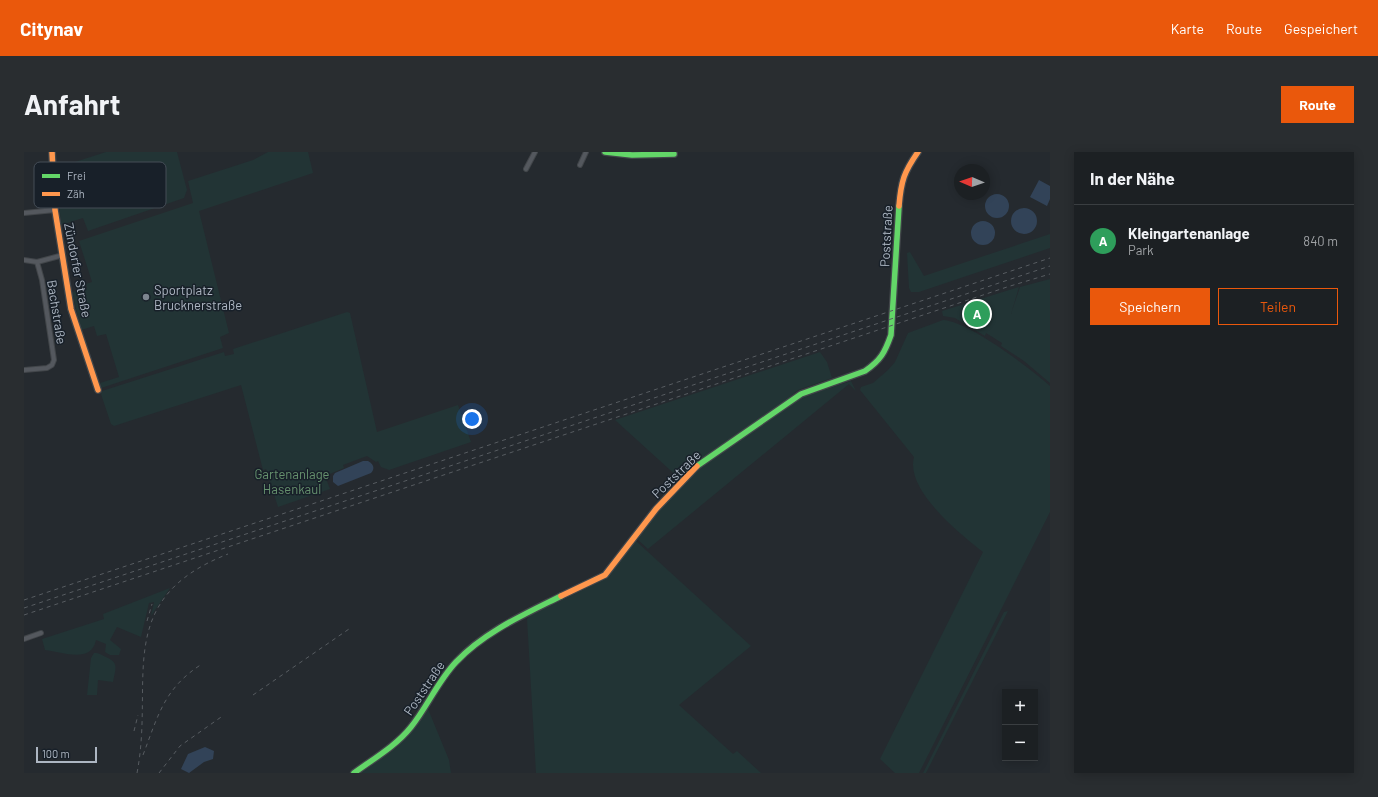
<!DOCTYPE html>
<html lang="de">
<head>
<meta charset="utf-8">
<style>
  body { margin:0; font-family:Barlow,sans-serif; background:#292d30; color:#f1f3f6 }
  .controls { position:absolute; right:12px; bottom:12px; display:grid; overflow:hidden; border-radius:0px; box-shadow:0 2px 10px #0003 }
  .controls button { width:36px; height:36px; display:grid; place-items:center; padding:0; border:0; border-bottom:1px solid #3a3e41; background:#1c2023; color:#f1f3f6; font:20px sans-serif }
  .compass { position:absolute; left:930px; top:12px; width:36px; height:36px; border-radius:50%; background:#1c2023; box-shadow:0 2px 10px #0003; rotate:272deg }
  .scale { position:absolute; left:12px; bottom:10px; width:61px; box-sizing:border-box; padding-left:4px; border:2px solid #adb6c2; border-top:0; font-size:11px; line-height:14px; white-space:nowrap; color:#adb6c2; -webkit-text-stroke:3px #182029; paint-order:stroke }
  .you { position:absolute; left:448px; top:267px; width:14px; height:14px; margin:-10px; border:3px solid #fff; border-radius:50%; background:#1a73e8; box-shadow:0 0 0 6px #1a73e833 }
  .badge { display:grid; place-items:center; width:26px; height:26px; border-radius:50%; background:#ea580c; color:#fff; font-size:13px; font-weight:700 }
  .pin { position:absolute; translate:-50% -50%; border:2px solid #fff; box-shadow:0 1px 4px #0006 }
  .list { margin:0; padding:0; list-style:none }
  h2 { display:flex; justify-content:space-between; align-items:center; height:52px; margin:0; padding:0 16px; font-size:17px }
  h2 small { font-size:13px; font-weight:400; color:#a0a3a6 }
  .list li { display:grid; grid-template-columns:26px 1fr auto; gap:12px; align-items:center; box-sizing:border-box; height:72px; padding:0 16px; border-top:1px solid #3a3e41 }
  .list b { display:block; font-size:15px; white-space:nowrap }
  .list p { margin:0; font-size:13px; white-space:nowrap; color:#a0a3a6 }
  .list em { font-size:13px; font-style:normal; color:#a0a3a6 }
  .actions { display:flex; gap:8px; padding:12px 16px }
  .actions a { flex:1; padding:9px 0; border:1px solid #ea580c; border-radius:0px; text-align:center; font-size:14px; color:#ea580c }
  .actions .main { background:#ea580c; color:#fff }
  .map { position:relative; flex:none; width:1026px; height:621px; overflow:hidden; border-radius:0px }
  header { display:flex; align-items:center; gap:24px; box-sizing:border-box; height:56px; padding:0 20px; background:#ea580c; color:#fff }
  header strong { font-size:19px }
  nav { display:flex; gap:22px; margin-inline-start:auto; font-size:14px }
  .intro { display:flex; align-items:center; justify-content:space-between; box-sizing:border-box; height:96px; padding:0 24px }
  h1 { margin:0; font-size:28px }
  .button { padding:10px 18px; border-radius:0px; background:#ea580c; color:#fff; font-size:14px; font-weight:700 }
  main { display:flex; gap:24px; padding:0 24px }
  aside { flex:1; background:#1c2023; border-radius:0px; box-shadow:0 2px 10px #0003 }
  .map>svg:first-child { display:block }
  .green { fill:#223435 }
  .water { fill:#324358 }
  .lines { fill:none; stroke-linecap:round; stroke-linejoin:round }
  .street-casing { stroke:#42464a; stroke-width:6 }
  .fast-casing { stroke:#42464a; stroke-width:8 }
  .slow-casing { stroke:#42464a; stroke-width:8 }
  .street { stroke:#54585e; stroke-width:4 }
  .fast { stroke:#63d668; stroke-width:5.5 }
  .slow { stroke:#ff974d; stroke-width:5.5 }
  .rail { stroke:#575c61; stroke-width:1; stroke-dasharray:4 4; stroke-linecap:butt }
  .poi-dot { fill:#7d858f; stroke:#182029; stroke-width:1.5 }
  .labels { text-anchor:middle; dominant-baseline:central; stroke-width:3; stroke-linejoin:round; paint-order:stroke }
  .street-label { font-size:13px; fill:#adb6c2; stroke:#182029 }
  .poi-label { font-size:13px; fill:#adb6c2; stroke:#182029; text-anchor:start }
  .park-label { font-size:13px; fill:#66916e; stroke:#182029 }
  .key { fill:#182029; stroke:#454d57; stroke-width:1 }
  .key-label { font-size:11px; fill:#adb6c2 }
</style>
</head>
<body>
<header>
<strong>Citynav</strong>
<nav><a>Karte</a><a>Route</a><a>Gespeichert</a></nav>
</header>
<div class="intro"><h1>Anfahrt</h1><a class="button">Route</a></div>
<main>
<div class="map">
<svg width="1026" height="621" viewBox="0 0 1026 621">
  <rect width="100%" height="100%" fill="#252a2f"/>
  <path class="green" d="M 82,0 L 153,0 L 163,38 L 160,46 L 64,79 L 59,66 L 37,73 L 32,16 Z
    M 244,0 L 284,0 L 289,21 L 175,59 L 205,181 L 196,185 L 199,196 L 77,236 L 76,231 L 95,225 L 82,182 L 73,184 L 70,174 L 57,178 L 48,140 L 63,136 L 62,132 L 68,130 L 55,89 L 169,51 L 164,29 L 229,8 Z
    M 1026,82 L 1026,96 L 895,140 L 887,140 L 885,136 L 883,101 L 886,100 L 900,124 Z
    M 1026,127 L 1026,231 L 1000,209 L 977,194 L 978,191 L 962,181 L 961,184 L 931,166 L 919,164 L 918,159 L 995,135 L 987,162 L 996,135 Z
    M 323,160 L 326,161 L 353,280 L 434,253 L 447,290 L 365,318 L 357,315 L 354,309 L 352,310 L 343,304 L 319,313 L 320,316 L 301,324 L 306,337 L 254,355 L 242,317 L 239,318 L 217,233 L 90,274 L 87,272 L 77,242 L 78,239 L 200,200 L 201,204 L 210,202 L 209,197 Z
    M 919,168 C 944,169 1006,216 1026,234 L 1026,360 L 895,621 L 871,621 L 856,607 L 959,400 C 936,382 881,338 890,305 L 836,238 L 837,235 L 849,231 L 864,218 L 871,210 L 884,181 Z
    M 796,200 L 803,210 L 808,226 L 774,238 L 763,248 L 677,307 L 656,327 L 591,268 Z
    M 827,229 L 832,239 L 825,232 L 624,397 L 612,386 L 660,330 L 683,309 L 778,245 Z
    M 612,389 L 727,494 L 655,553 L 709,602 L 713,599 L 737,621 L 512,621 L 503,467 L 505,464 L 575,430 L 583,424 L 608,390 Z
    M 146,436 L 127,464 L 130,450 L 125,451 L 117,485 L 93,475 L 86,488 L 97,497 L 95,503 L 86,503 L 81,500 L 82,492 L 72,488 C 67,512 39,500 21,498 L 18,487 L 80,467 L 79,462 Z
    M 984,459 L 902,621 L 899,621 L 980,460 Z
    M 70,501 C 76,501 77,503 82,505 C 96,511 91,517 89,530 L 74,528 L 73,543 L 63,543 L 67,506 Z
    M 404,557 L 425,608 L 427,621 L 337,621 L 372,596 Z"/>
  <path class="water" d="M 1015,28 L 1026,34 L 1026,47 L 1023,54 L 1006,45 Z
    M961 54a12 12 0 1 1 24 0a12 12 0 1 1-24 0Z
    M987 69a13 13 0 1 1 26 0a13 13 0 1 1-26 0Z
    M947 81a12 12 0 1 1 24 0a12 12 0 1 1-24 0Z
    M 339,309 L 344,309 C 350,312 351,317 347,321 L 314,334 L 309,330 L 309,324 L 311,321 Z
    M 181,595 L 190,599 L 189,607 L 180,610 L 165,621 L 157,617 L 164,602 Z"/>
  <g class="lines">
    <defs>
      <path id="street" d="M 556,13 L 562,0
        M 502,17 L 511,0
        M 0,61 L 31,58
        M 0,108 L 13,110
        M 13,110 L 39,103
        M 0,218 L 23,216 L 28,213 L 30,208 L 18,128 L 13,110
        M 0,487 L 17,481"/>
      <path id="fast" d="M 581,0 L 608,3 L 650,2
        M 673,314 L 777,242 L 841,219 C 857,208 861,200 867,183 L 875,54
        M 330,621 C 349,607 372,594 387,575 C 403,555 414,529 432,510 C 460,480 501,462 537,444"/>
      <path id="slow" d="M 28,0 L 31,58 L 47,157 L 74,238
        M 875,54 C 877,29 880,20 894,0
        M 537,444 L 581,423 L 632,357 L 673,314"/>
    </defs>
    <use href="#street" class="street-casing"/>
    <use href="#fast" class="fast-casing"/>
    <use href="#slow" class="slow-casing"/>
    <use href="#street" class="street"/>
    <use href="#fast" class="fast"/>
    <use href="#slow" class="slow"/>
    <path class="rail" d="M 0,448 L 1026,106
      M 0,456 L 1026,114
      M 0,463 L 983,135 L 1026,122
      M 123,469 L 128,452
      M 229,543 L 325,477
      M 110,579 L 114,563
      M 119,603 C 134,564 140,536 178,512
      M 113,621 C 131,528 87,448 204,402
      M 135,621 L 156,594 L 200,563"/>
  </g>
  <circle class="poi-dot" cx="122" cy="145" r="4"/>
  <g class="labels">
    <g class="street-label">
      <text transform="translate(862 84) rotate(-87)">Poststraße</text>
      <text transform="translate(54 118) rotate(79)">Zündorfer Straße</text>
      <text transform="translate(33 160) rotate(81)">Bachstraße</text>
      <text transform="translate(652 322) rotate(-44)">Poststraße</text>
      <text transform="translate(400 536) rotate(-56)">Poststraße</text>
    </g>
    <g class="poi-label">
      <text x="130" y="138">Sportplatz<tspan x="130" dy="15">Brucknerstraße</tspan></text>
    </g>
    <g class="park-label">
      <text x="268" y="322">Gartenanlage<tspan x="268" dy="15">Hasenkaul</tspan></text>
    </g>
  </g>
  <rect x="10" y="10" width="132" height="46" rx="6" class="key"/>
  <rect x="18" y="22" width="18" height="4" fill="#63d668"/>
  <rect x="18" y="40" width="18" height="4" fill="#ff974d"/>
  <g class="key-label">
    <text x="43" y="28">Frei</text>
    <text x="43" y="46">Zäh</text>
  </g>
</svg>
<div class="controls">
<button>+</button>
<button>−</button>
</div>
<svg class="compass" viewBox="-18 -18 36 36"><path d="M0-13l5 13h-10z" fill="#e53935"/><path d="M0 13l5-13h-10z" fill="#a0a3a6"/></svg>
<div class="scale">100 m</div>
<div class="you"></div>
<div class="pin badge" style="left:953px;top:162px;background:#2e9e5b">A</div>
</div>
<aside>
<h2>In der Nähe<small></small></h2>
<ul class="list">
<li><span class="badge" style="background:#2e9e5b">A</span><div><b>Kleingartenanlage</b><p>Park</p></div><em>840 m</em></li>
</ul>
<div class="actions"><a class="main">Speichern</a><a>Teilen</a></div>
</aside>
</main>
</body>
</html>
